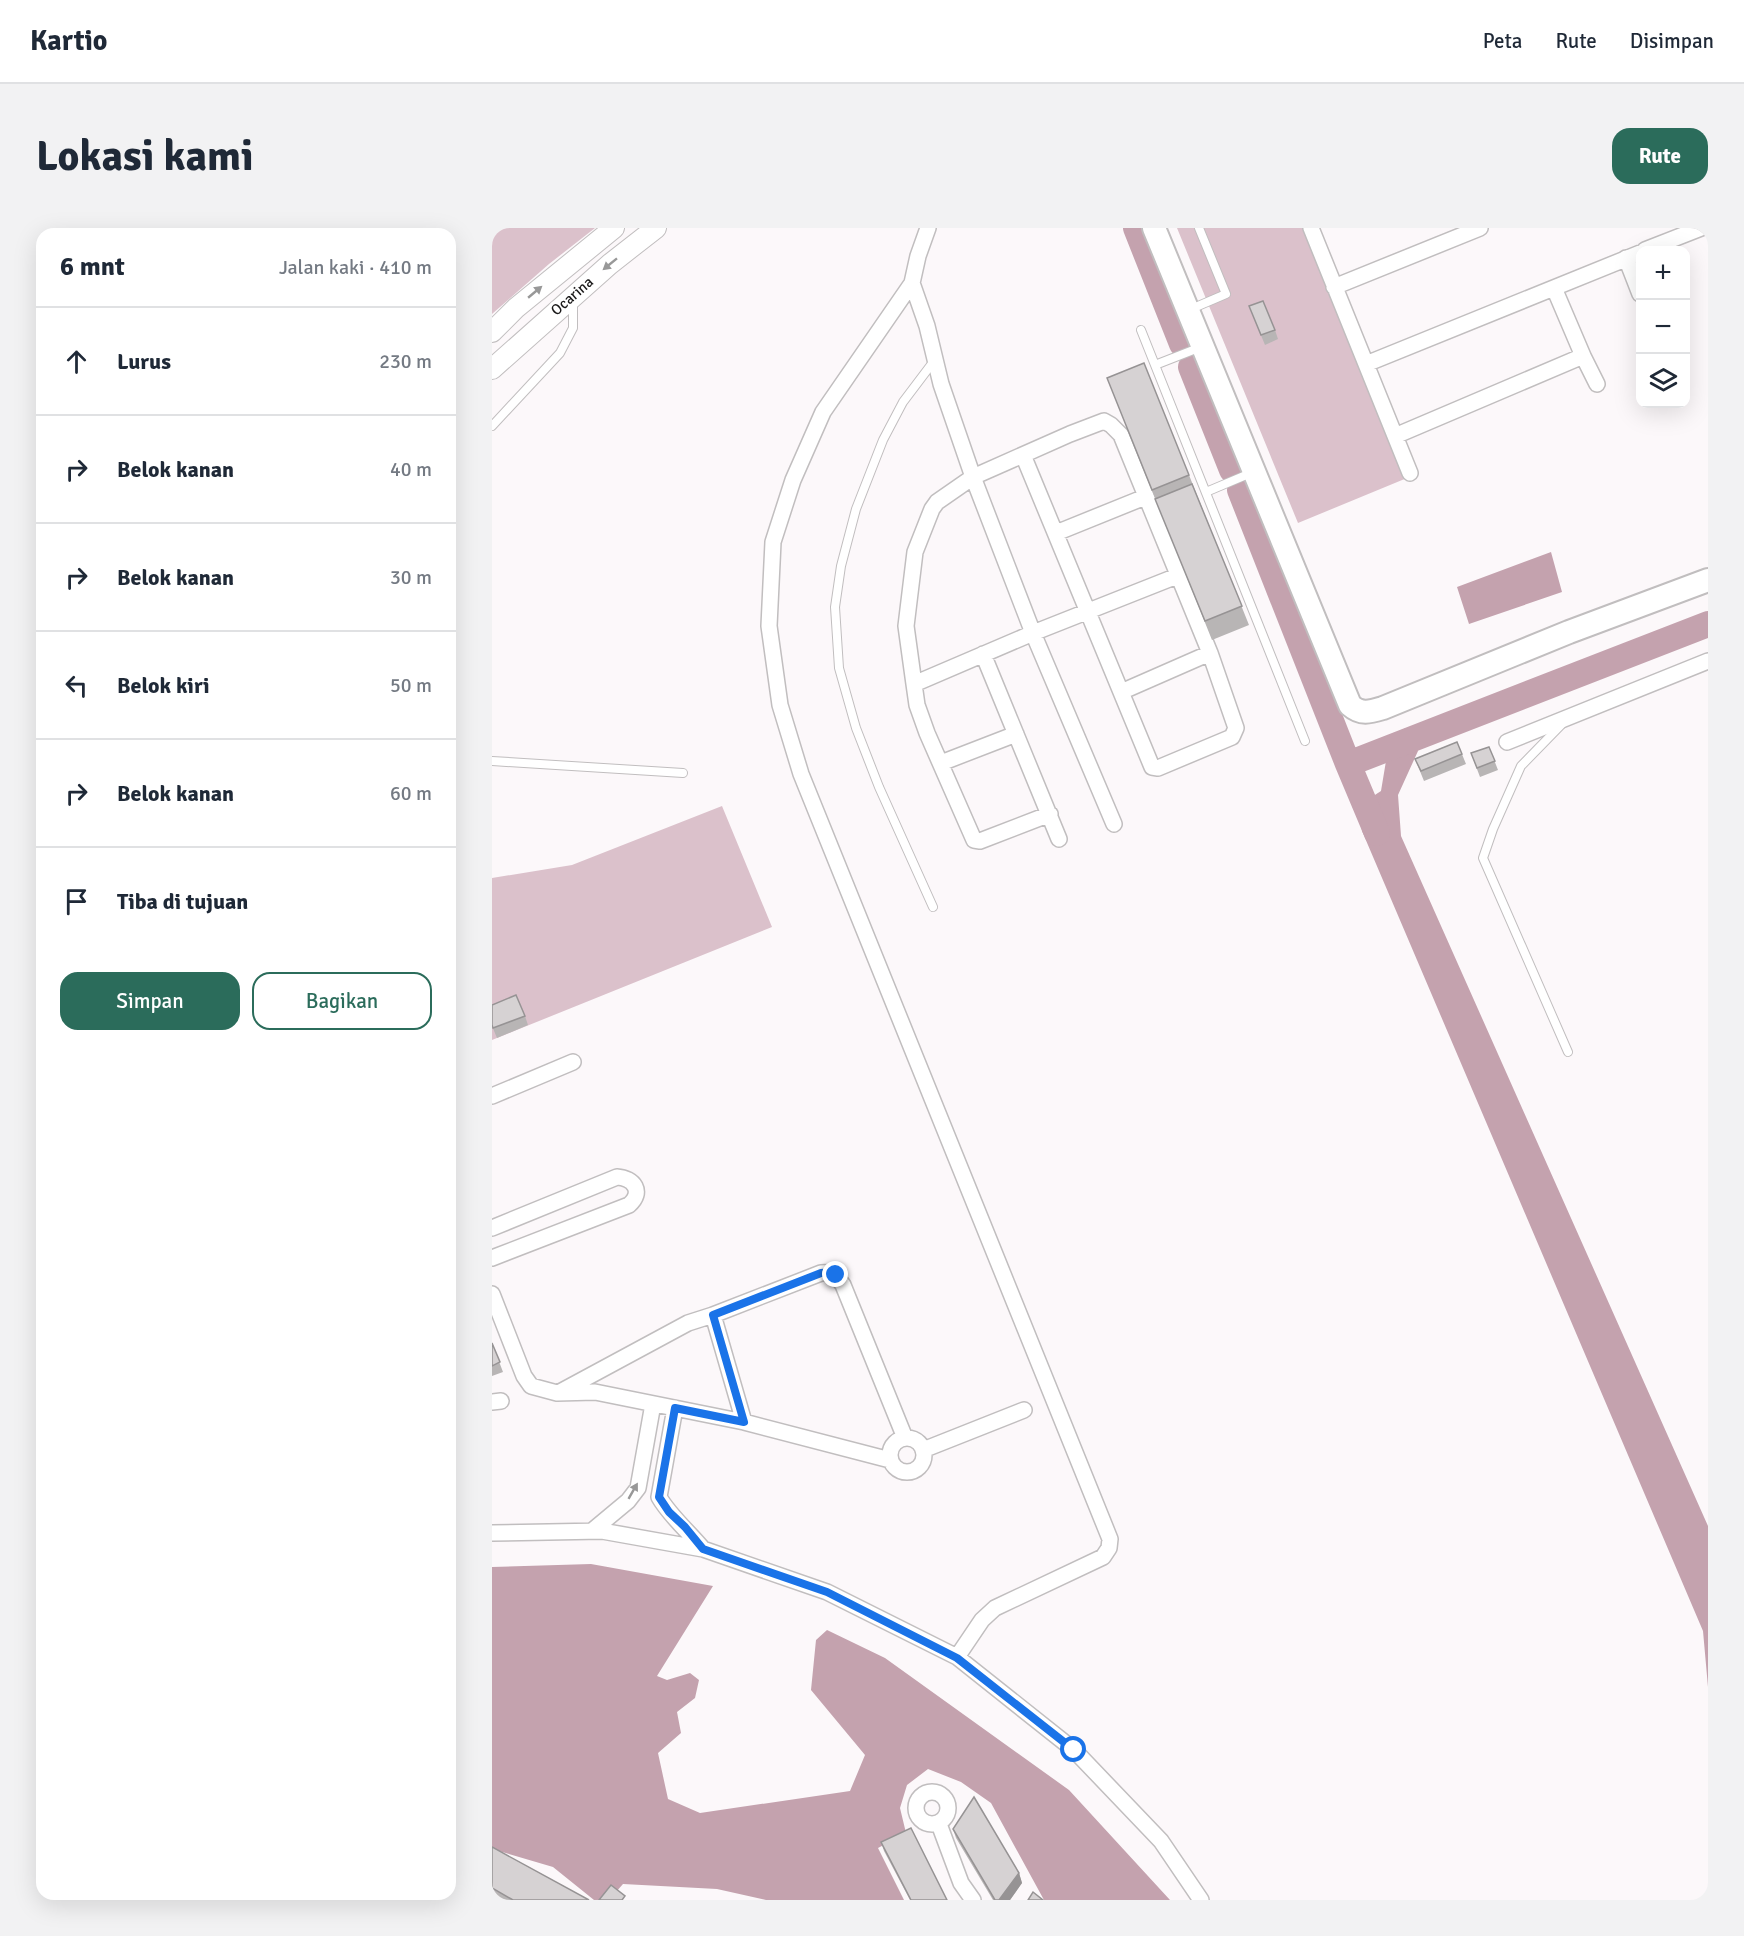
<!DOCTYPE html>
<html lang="id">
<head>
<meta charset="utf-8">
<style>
  body { margin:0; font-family:Signika,sans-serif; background:#f2f2f3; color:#1f2937 }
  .controls { position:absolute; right:18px; top:18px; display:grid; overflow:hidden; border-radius:12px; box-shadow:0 6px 24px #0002 }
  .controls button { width:54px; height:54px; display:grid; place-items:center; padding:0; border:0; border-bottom:2px solid #e0e1e3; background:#fff; color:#1f2937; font:30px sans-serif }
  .stop { position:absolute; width:18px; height:18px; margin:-14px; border:4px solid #1a73e8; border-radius:50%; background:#fff }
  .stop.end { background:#1a73e8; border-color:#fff; box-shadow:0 2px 6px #0008 }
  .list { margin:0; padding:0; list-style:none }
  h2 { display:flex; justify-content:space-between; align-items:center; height:78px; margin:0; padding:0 24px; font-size:26px }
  h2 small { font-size:20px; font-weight:400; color:#747a83 }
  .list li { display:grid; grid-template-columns:39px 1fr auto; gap:18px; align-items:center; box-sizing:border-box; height:108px; padding:0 24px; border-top:2px solid #e0e1e3 }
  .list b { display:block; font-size:22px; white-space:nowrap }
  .list em { font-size:20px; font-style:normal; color:#747a83 }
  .actions { display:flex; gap:12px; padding:18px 24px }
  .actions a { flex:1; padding:14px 0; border:2px solid #2b6c5b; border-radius:18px; text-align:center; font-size:21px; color:#2b6c5b }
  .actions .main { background:#2b6c5b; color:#fff }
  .icon { flex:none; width:33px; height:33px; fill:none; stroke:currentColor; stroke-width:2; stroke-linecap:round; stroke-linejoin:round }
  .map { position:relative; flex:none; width:1216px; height:1672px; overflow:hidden; border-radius:18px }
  header { display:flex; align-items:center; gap:36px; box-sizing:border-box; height:84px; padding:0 30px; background:#fff; border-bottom:2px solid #e0e1e3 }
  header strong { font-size:28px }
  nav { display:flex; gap:33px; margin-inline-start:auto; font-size:21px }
  .intro { display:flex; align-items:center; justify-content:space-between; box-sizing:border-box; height:144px; padding:0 36px }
  h1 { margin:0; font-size:42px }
  .button { padding:15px 27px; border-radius:18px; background:#2b6c5b; color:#fff; font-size:21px; font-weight:700 }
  main { display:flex; gap:36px; padding:0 36px }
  aside { flex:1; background:#fff; border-radius:18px; box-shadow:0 6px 24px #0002 }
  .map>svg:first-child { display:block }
  .green { fill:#dbc1cb }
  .water { fill:#c4a2ae }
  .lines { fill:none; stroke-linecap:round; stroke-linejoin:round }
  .river { stroke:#c4a2ae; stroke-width:26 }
  .service-casing { stroke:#c1bebf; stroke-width:10 }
  .minor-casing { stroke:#c1bebf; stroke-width:18 }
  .tertiary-casing { stroke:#c1bebf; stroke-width:22 }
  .secondary-casing { stroke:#c1bebf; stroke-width:26 }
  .service { stroke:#fff; stroke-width:8 }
  .minor { stroke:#fff; stroke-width:15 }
  .tertiary { stroke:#fff; stroke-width:20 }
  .secondary { stroke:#fff; stroke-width:22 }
  .wall { fill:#b8b5b5 }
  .shaded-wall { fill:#969394 }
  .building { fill:#d6d2d3; stroke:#969394; stroke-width:1.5 }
  .oneway { fill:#989898 }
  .route { stroke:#1a73e8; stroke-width:8 }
  .labels { text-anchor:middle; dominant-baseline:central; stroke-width:6; stroke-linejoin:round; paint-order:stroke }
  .street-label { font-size:15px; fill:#1a1919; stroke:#fff }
</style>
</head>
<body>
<header>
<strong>Kartio</strong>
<nav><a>Peta</a><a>Rute</a><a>Disimpan</a></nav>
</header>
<div class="intro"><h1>Lokasi kami</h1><a class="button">Rute</a></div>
<main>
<aside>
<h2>6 mnt<small>Jalan kaki · 410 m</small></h2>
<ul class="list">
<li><svg class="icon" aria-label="ahead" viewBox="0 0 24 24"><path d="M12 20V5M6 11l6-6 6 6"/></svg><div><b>Lurus</b></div><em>230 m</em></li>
<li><svg class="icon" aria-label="right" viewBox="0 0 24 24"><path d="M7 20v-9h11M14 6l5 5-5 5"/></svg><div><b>Belok kanan</b></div><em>40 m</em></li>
<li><svg class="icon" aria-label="right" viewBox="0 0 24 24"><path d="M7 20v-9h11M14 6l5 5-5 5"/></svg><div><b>Belok kanan</b></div><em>30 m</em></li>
<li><svg class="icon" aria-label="left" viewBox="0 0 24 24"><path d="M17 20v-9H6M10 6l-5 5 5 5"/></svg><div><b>Belok kiri</b></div><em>50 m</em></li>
<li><svg class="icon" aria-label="right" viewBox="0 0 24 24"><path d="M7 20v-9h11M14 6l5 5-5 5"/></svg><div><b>Belok kanan</b></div><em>60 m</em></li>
<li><svg class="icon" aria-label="arrive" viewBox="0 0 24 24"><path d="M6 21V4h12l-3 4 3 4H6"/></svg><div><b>Tiba di tujuan</b></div></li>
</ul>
<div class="actions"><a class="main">Simpan</a><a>Bagikan</a></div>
</aside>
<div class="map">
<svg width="1216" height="1672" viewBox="0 0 1216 1672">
  <rect width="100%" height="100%" fill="#fcf8fa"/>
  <path class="green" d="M 0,0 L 103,0 L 57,36 L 0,86 Z
    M 685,0 L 813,0 L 915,250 L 806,295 Z
    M 230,578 L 280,699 L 0,812 L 0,650 L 80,637 Z"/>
  <path class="water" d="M 1059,324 L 1070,364 L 977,396 L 965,359 Z
    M 914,500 L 926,523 L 906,567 L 909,608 L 1216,1298 L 1216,1459 L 1211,1403 L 870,603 L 866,578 L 889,563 L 895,527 L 889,511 Z
    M 99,1336 L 221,1358 L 165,1448 L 175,1452 L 198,1445 L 207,1452 L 203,1470 L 185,1484 L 189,1505 L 166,1525 L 176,1571 L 208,1585 L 358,1563 L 373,1527 L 319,1462 L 324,1412 L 335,1402 L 393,1430 L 577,1562 L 678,1672 L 552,1672 L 499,1575 L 469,1554 L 436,1541 L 415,1557 L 408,1580 L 414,1605 L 386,1620 L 412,1672 L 274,1672 L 225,1661 L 131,1656 L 117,1672 L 102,1672 L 61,1639 L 0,1621 L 0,1339 Z"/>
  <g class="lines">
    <path class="river" d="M 644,0 L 690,116
      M 699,139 L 740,242
      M 748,262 L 856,536 L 885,605
      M 856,536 L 1216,396"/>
    <defs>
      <path id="service" d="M 699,81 L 734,66 L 707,0
        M 649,102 L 813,513
        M 663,137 L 709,119
        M 0,198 L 68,125 L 81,100 L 81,73
        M 714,264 L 759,245
        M 1070,496 L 1029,538 L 1001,601 L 991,630 L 1076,824
        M 0,533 L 191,545
        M 441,679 L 387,559 L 364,500 L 347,440 L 343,379 L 349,338 L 364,281 L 391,212 L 411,174 L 442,133"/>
      <path id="minor" d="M 436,0 L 426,28 L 420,55 L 331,184 L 301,252 L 281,314 L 277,398 L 288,477 L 309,546 L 618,1311 L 617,1320 L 611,1329 L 503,1380 L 490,1392 L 465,1429
        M 819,0 L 918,245
        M 1153,22 L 1209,0
        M 1134,30 L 1148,66
        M 420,55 L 435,98 L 449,156 L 481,249 L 578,206 L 612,193 L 619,197 L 629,207 L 718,425 L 744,500 L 740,509 L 666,540 L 660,539 L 531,227
        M 842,59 L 988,0
        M 1091,128 L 1105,156
        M 874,136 L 1148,25
        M 903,208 L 1091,128 L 1062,60
        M 564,305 L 653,269
        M 491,426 L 567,611
        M 422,456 L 414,398 L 423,324 L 440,281 L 445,274 L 481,249 L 541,405 L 622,596
        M 629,464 L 718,425
        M 1015,514 L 1216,433
        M 449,535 L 524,506
        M 558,586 L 488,613 L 482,612 L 435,505 L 425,477 L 422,456 L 541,405 L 685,348
        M 0,868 L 81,834
        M 0,1000 L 125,949 C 142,950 152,964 137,977 L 0,1030
        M 0,1066 L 32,1148 L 39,1158 L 65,1165 L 103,1164 L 252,1194 L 398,1232
        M 221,1087 L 329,1045 C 342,1044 344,1047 351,1057 L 413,1210
        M 68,1164 L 196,1095 L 221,1087 L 252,1194
        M 0,1174 L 9,1173
        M 183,1180 L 167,1269 C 177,1287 197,1304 211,1321
        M398 1227a17 17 0 1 1 34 0a17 17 0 1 1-34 0Z
        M 431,1222 L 532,1182
        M 100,1303 L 136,1273 L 146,1260 L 161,1176
        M 0,1305 L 110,1303 L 211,1321 L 335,1364 L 465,1429 L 582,1522 L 669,1613 L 709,1672
        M424 1580a16 16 0 1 1 32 0a16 16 0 1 1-32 0Z
        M 447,1596 L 469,1655 L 481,1672"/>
      <path id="tertiary" d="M 0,104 L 24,80 L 122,0
        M 0,141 L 118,36 L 164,0"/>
      <path id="secondary" d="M 662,0 L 858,477 C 869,487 878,484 891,480 L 1077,404 L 1216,352"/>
    </defs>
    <use href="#service" class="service-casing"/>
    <use href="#minor" class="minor-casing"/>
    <use href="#tertiary" class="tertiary-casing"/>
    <use href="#secondary" class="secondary-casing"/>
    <use href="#service" class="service"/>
    <use href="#minor" class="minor"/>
    <use href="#tertiary" class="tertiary"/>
    <use href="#secondary" class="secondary"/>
  </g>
  <path class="wall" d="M 761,88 L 783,102 L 786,111 L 773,117 Z
    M 615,150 L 697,247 L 757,397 L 720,412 Z
    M 965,514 L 974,536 L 932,553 L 923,531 Z
    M 997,519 L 1006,542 L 988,549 L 979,525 Z
    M 0,777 L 33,788 L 36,797 L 5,810 L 0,798 Z
    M 0,1115 L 11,1144 L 0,1148 Z
    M 461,1601 L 527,1645 L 530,1655 L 518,1672 L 501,1672 L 464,1610 Z
    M 389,1614 L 455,1672 L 418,1672 L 392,1623 Z
    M 0,1619 L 97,1672 L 8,1672 L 0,1668 Z"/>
  <path class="shaded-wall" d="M 527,1645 L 530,1655 L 518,1672 L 507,1672 Z"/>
  <path class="building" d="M 771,73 L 783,102 L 769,107 L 757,78 Z
    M 652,135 L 697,247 L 660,262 L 615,150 Z
    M 700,256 L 750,378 L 713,393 L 663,271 Z
    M 965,514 L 970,526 L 929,543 L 923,531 Z
    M 997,519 L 1003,533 L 985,540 L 979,525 Z
    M 24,767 L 33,788 L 1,800 L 0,797 L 0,777 Z
    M 0,1115 L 8,1134 L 0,1138 Z
    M 482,1569 L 527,1645 L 507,1672 L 503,1672 L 461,1601 Z
    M 419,1600 L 455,1672 L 419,1672 L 389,1614 Z
    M 0,1619 L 97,1672 L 21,1672 L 0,1660 Z
    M 119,1657 L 133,1668 L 130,1672 L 107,1672 Z
    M 541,1664 L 551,1672 L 536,1672 Z"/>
  <defs><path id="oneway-solid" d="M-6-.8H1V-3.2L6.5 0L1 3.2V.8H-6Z" transform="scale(1.5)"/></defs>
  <g class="oneway">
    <use href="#oneway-solid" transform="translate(118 36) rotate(141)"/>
    <use href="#oneway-solid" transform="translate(43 64) rotate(-40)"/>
    <use href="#oneway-solid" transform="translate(141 1263) rotate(-60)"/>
  </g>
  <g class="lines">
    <path class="route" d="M 344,1047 L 339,1044 L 329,1045 L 221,1087 L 252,1194 L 183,1180 L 167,1269 L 177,1284 L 193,1299 L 211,1321 L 335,1364 L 465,1430 L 582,1522"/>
  </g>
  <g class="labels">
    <g class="street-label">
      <text transform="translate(80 68) rotate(-41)">Ocarina</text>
    </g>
  </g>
</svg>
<div class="controls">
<button>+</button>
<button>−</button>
<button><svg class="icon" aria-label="layers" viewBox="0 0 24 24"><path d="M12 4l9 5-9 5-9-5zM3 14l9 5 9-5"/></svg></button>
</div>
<div class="stop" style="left:582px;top:1522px"></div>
<div class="stop end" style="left:344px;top:1047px"></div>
</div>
</main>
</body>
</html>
